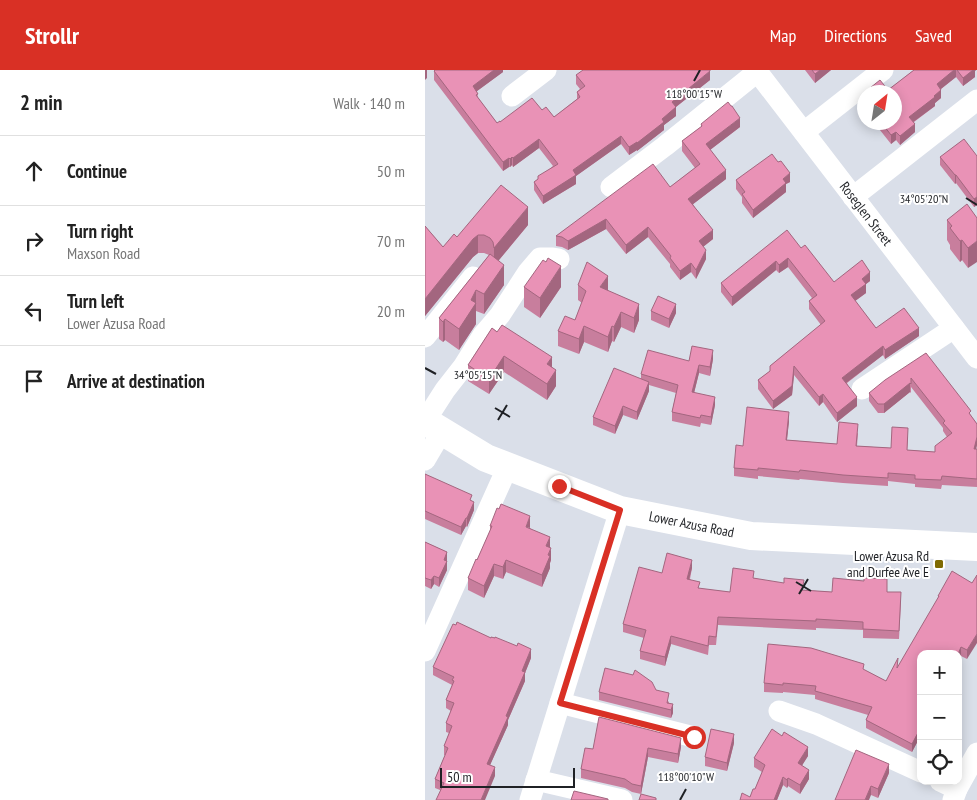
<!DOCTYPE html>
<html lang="en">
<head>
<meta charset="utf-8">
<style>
  body { margin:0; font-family:"PT Sans Narrow",sans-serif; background:#f2f2f2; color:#222 }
  .controls { position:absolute; right:15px; bottom:15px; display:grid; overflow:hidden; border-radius:10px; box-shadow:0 2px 12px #0003 }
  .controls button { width:45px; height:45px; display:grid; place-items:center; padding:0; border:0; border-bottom:1px solid #e0e0e0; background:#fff; color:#222; font:25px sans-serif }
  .compass { position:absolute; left:432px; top:15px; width:45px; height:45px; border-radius:50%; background:#fff; box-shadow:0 2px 12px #0003; rotate:30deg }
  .scale { position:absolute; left:15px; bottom:12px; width:135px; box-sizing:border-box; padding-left:5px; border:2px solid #1f2125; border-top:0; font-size:14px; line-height:18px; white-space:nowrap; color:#1f2125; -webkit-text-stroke:4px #fff; paint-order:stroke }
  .stop { position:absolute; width:15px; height:15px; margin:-11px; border:4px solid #d93025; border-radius:50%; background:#fff }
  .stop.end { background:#d93025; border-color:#fff; box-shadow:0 1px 5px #0008 }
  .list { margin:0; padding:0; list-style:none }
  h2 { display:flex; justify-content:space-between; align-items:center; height:65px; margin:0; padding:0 20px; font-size:21px }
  h2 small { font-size:16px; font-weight:400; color:#767676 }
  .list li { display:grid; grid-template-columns:32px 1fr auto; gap:15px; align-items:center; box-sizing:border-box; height:70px; padding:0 20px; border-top:1px solid #e0e0e0 }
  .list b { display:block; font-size:19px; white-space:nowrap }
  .list p { margin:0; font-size:16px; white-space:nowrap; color:#767676 }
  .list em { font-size:16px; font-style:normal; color:#767676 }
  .icon { flex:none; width:28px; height:28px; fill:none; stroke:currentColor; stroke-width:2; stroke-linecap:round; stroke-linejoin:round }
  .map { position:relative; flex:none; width:552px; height:730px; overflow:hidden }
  header { display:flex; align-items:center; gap:30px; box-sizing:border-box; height:70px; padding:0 25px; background:#d93025; color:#fff }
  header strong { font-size:24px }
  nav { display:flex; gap:28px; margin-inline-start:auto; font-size:18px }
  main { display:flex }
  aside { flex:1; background:#fff }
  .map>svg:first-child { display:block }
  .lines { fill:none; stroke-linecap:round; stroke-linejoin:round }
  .minor { stroke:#fff; stroke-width:21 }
  .major { stroke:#fff; stroke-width:28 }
  .wall { fill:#c87e9d }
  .shaded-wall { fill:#a3667f }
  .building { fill:#e992b6; stroke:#a3667f }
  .route { stroke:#d93025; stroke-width:6 }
  .ticks { fill:none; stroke:#1f2125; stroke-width:2 }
  .poi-dot { fill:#7f6a02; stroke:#fff; stroke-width:2 }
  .labels { text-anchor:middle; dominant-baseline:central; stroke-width:4; stroke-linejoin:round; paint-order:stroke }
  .street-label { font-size:14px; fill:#1f2125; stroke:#fff }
  .poi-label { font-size:14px; fill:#1f2125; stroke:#fff; text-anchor:end }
  .ticks-label { font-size:12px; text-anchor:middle; fill:#1f2125; stroke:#fff; stroke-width:4; stroke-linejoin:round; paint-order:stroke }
</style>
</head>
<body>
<header>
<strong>Strollr</strong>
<nav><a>Map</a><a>Directions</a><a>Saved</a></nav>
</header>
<main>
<aside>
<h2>2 min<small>Walk · 140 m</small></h2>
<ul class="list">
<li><svg class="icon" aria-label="ahead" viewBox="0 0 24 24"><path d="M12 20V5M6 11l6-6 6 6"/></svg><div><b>Continue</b></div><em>50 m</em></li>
<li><svg class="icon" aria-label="right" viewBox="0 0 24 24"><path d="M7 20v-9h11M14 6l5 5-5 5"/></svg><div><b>Turn right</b><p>Maxson Road</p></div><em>70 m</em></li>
<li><svg class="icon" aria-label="left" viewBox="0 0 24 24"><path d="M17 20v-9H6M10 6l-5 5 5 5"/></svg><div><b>Turn left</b><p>Lower Azusa Road</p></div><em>20 m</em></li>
<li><svg class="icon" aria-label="arrive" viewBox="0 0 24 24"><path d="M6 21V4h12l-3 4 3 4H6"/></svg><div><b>Arrive at destination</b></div></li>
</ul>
</aside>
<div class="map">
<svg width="552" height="730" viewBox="0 0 552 730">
  <rect width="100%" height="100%" fill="#dadfe9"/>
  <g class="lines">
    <g class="minor">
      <path id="s1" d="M 331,0 L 552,288"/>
      <path d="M 87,26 L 121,0"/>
      <path d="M 379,62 L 458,0"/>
      <path d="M 186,117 L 240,76 L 332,2"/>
      <path d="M 428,127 L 552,30"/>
      <path d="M 0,267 L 48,207"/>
      <path d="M 437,319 L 529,258"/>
      <path d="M 0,351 L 20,320 L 38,297 L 58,265 L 75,245 L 103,202 L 115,188 L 128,188 L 134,189"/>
      <path d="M 0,390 L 17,361"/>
      <path d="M 0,581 L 83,396"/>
      <path d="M 135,633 L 269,667"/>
      <path d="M 354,641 L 391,654 L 496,702"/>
      <path d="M 111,710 L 197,730"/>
      <path d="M 515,711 L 532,719"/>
      <path d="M 105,730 L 195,440"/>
      <path d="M 528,730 L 532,719 L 552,683"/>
    </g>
    <path class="major" id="s2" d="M 0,351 L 61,388 L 195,440 L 326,466 L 552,477"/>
  </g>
  <path class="wall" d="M 78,0 L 78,2 L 52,21 L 53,28 L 72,53 L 117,40 L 129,47 L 152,29 L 152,22 L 155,19 L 151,14 L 151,5 L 285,10 L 251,37 L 251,46 L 239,55 L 239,60 L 212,81 L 212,80 L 204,85 L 196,74 L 151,106 L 151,114 L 118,134 L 109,120 L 109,112 L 113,109 L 128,96 L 114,78 L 88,97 L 87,95 L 85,97 L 84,97 L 78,101 L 9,10 L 9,1 Z
    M 380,0 L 406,0 L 390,13 Z
    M 489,0 L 551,0 L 550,1 L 550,7 L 538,16 L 531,7 L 516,19 L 516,28 L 510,33 L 510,36 L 489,52 L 490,62 L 475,75 L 471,70 L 466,74 L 451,55 L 451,52 L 470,52 L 470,22 L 440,22 L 463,20 Z
    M 276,54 L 315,57 L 285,80 L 301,109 L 268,134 L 288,169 L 278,177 L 281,189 L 271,209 L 266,202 L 255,210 L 245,197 L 245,194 L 223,167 L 201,184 L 181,159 L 143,180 L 137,177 L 131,176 L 131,166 L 245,117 L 270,98 L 257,81 L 257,71 L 276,57 Z
    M 552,86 L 552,135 L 549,137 L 531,113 L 530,114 L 515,95 L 515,87 Z
    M 311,110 L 365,112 L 361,114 L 361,122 L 328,148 L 317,133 L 317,127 L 311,119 Z
    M 552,148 L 543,198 L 537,190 L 535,192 L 525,179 L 525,175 L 522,170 L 522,150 Z
    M 103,155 L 74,190 L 79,215 L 59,244 L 51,241 L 51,254 L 34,280 L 20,270 L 18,272 L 14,269 L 14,248 L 64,185 L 59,183 L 53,183 L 48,187 L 0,246 L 0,156 L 18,177 L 32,167 Z
    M 376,178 L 409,212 L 445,211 L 441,214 L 441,223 L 430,231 L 451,258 L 494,266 L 460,289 L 458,285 L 422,313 L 432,336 L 412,352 L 398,332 L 394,336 L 369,305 L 367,325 L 348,339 L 333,319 L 333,310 L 345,301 L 345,296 L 396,255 L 384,239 L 384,231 L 387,228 L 363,197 L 354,203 L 351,200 L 307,236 L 296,222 L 296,213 Z
    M 153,215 L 183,220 L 214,250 L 209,263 L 196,257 L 189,272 L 187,271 L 183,282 L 159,272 L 154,284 L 133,276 L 133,261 L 150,250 L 157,233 L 153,230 Z
    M 99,217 L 136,217 L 115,248 L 99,237 Z
    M 226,241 L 251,243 L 244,258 L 226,250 Z
    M 67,258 L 127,297 L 131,316 L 122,330 L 79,302 L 64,324 L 43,311 L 43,295 Z
    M 501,283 L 552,354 L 552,375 L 551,379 L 552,379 L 552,417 L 517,415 L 516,419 L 490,417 L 490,414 L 463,411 L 463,416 L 418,413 L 375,409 L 374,410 L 333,406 L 333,409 L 309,406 L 309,398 L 318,376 L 364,351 L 362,370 L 412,374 L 433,363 L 432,376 L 466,378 L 483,367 L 482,380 L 510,382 L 522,367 L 518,361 L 518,358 L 486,317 L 486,323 L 485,322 L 459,343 L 453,343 L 444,331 L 444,323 Z
    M 288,289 L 285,306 L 274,303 L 269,323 L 290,335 L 286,355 L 276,353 L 275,357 L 247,351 L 247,342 L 251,323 L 224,315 L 224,321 L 212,350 L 198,345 L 190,364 L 168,355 L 168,347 L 216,309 L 216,304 L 264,291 Z
    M 0,404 L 47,431 L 49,440 L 42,457 L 41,456 L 36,465 L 0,449 Z
    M 65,456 L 105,458 L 125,477 L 126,490 L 125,493 L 125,498 L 117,517 L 81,502 L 78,509 L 69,506 L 59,528 L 43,520 L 43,508 L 52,490 L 65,461 Z
    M 0,472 L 22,482 L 22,500 L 14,517 L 9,514 L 6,519 L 0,516 Z
    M 267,498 L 265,509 L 275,519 L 305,522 L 329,508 L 378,520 L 407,522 L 462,522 L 476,531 L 474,569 L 438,568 L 438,560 L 391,558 L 391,560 L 293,555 L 291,575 L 284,575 L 283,585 L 246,574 L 240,596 L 215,589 L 215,581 L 219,568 L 198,562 L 198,554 L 237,503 Z
    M 547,513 L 542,589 L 536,586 L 496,584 L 496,665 L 487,682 L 441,658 L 441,650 L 443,645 L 390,629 L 390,625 L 358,622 L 358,623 L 339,622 L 339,613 L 439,600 L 461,611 L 473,597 L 513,529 L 513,526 Z
    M 106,588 L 100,603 L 100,611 L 83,650 L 83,655 L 65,695 L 70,706 L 15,720 L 10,718 L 10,709 L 20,685 L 19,685 L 19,676 L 24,663 L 21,662 L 21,653 L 26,641 L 21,638 L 21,630 L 27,615 L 8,605 L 8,597 Z
    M 231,620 L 244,632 L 244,633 L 248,643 L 246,648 L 174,630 L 174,622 Z
    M 309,673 L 302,701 L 280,696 L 280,687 Z
    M 256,677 L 253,693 L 223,687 L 216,724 L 231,730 L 216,724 L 207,722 L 200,718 L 156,708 L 156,699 L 168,679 Z
    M 383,686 L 377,695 L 384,709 L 375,724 L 363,716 L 362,718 L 358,715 L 352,730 L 315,730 L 325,727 L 330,719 L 337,702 L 329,697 L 329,688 Z
    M 464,703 L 453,728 L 446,725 L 410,730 Z"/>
  <path class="shaded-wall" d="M 0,0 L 2,0 L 2,8 L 0,10 Z
    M 69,0 L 78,0 L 78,2 L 48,24 L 48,16 Z
    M 395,0 L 406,0 L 390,13 L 390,4 Z
    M 529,0 L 531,0 L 531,7 L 512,22 L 512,14 Z
    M 547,0 L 551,0 L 550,1 L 550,7 L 538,16 L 538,8 Z
    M 285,1 L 285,10 L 247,40 L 247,32 Z
    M 516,20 L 516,28 L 510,33 L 510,36 L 484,55 L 484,47 Z
    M 251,37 L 251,46 L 239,55 L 239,60 L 212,81 L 212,73 L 237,49 Z
    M 315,48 L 315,57 L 281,83 L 281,74 Z
    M 490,54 L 490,62 L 475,75 L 475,66 Z
    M 471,62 L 471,70 L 466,74 L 466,65 Z
    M 196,66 L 196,74 L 151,106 L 151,114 L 118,134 L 118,126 L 148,100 Z
    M 114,69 L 114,78 L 88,97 L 88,88 Z
    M 212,72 L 212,80 L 204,85 L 204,77 Z
    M 87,87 L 87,95 L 85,97 L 85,89 Z
    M 84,88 L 84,97 L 78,101 L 78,92 Z
    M 301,100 L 301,109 L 263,138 L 263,129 Z
    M 365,103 L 365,112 L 361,114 L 361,122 L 328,148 L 328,140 L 358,109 Z
    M 530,105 L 531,105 L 531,113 L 530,114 Z
    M 552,127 L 552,135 L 549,137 L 549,129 Z
    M 103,137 L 103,155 L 69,196 L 69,178 Z
    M 181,149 L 181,159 L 143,180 L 143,171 Z
    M 223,157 L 223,167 L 201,184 L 201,175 Z
    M 288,160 L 288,169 L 274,180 L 274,171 Z
    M 53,165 L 53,183 L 48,187 L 0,246 L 0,229 L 48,169 Z
    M 537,170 L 537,190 L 535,192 L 535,171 Z
    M 552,171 L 552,192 L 543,198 L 543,178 Z
    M 281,180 L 281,189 L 271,209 L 271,200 Z
    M 363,188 L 363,197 L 354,203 L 354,195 Z
    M 351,191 L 351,200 L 307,236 L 307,227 Z
    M 266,193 L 266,202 L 255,210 L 255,201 Z
    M 79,195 L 79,215 L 59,244 L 59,224 Z
    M 136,196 L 136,217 L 115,248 L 115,228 Z
    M 445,202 L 445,211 L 441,214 L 441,223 L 426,234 L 426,225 L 437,209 Z
    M 183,206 L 183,222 L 175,217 Z
    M 51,220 L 51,254 L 34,280 L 34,259 L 46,230 Z
    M 214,234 L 214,250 L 209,263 L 209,248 Z
    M 251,234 L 251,243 L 244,258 L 244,249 Z
    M 196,242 L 196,257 L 189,272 L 189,257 Z
    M 20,249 L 20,270 L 18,272 L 18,252 Z
    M 159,256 L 159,272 L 154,284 L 154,269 Z
    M 187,256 L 187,271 L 183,282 L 183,267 Z
    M 494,258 L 494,266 L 460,289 L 460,280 Z
    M 458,276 L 458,285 L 417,316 L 417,308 Z
    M 288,280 L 288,289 L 285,306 L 285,297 Z
    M 79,286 L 79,302 L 64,324 L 64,309 Z
    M 127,287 L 127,303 L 122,294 Z
    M 274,295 L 274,303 L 267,331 L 267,322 Z
    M 369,296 L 369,305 L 367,325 L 348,339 L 348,331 Z
    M 131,300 L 131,316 L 122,330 L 122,314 Z
    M 224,312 L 224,321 L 212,350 L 212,342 Z
    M 485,313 L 485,322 L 459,343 L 459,334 Z
    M 398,324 L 398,332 L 394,336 L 394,327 Z
    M 290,327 L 290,335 L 286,355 L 286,347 Z
    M 432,327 L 432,336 L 412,352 L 412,343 Z
    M 198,336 L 198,345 L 190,364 L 190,356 Z
    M 364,342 L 364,351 L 361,378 L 361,370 Z
    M 552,367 L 552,375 L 549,387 L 549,379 Z
    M 49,432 L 49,440 L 42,457 L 42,448 Z
    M 105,446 L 105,458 L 101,457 Z
    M 41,448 L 41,456 L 36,465 L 36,457 Z
    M 125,467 L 125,479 L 121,476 Z
    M 126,478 L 126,490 L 125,493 L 125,498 L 117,517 L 117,505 Z
    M 22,482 L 22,500 L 14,517 L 14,508 L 19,490 Z
    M 81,490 L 81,502 L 78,509 L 78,497 Z
    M 267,490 L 267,498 L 262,517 L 262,509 Z
    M 69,494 L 69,506 L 59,528 L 59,516 Z
    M 9,506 L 9,514 L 6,519 L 6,510 Z
    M 552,564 L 552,573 L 542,589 L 542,580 Z
    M 246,566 L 246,574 L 240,596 L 240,587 Z
    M 536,577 L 536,586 L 533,592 L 533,584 Z
    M 106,579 L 106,588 L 100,603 L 100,611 L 83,650 L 83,655 L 62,702 L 62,694 L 81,646 L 97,601 Z
    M 248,634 L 248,643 L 246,648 L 246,640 Z
    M 496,653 L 496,665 L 487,682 L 487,674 Z
    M 309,664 L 309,673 L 302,701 L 302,693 Z
    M 256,668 L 256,677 L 253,693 L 253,684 Z
    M 383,677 L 383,686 L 373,702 L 373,693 Z
    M 223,678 L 223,687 L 216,724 L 216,716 Z
    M 464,694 L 464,703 L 453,728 L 453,719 Z
    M 70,697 L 70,706 L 60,730 L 56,730 Z
    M 384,700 L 384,709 L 375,724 L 375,715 Z
    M 358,707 L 358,715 L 352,730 L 349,730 Z
    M 363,708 L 363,716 L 362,718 L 362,710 Z
    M 446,716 L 446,725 L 444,730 L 440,730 Z"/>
  <path class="building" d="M 10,0 L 69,0 L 48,16 L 53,24 L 51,25 L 72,53 L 75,51 L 75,52 L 107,28 L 117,40 L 121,37 L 129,47 L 155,27 L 152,22 L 160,16 L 151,5 L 158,0 L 285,0 L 285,1 L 247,32 L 251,37 L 237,49 L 239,52 L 212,73 L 212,72 L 204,77 L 196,66 L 148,100 L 151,105 L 118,126 L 109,112 L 113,109 L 113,106 L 133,94 L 114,69 L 88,88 L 87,87 L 85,89 L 84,88 L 78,92 L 9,1 Z
    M 387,0 L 395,0 L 390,4 Z
    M 489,0 L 529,0 L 512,14 L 516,20 L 509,26 L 510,27 L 484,47 L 490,54 L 475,66 L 471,62 L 466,65 L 456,52 L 470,52 L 470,22 L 440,22 L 455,10 L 463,20 Z
    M 532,0 L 548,0 L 538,8 Z
    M 303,32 L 306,36 L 307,36 L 315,48 L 281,74 L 301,100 L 263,129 L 288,160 L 274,171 L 281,180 L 271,200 L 266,193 L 255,201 L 245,188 L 246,186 L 223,157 L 201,175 L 181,149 L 143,171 L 137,167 L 131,166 L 228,94 L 245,117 L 275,94 L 257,71 L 277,56 L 276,54 Z
    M 539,69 L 552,86 L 552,127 L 549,129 L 531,105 L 530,105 L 515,87 Z
    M 347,84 L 353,92 L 356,91 L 365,103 L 358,109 L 361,113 L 328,140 L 317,124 L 320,122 L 311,110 Z
    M 76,115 L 103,137 L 69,178 L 68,172 L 65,168 L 59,165 L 53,165 L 48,169 L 0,229 L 0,156 L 18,177 L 29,164 L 32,167 Z
    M 542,134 L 552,148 L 552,171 L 543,178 L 537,170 L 535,171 L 525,158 L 527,156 L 522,150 Z
    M 362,160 L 376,178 L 380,175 L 409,212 L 437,190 L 445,202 L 437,209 L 441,214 L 426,225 L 451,258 L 479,238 L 494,258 L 460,280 L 458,276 L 417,308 L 432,327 L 412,343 L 398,324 L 394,327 L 369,296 L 367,316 L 348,331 L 333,310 L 345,301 L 345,296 L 400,251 L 384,231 L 392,225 L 363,188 L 354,195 L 351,191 L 307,227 L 296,213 Z
    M 65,184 L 79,195 L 59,224 L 51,220 L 46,230 L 51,233 L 34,259 L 20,249 L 18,252 L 14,248 Z
    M 123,188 L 136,196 L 115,228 L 99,217 L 118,190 L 121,192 Z
    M 162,192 L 183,206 L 175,217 L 214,234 L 209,248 L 196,242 L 189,257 L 187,256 L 183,267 L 159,256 L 154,269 L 133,261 L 140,246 L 150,250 L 161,221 L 153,215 Z
    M 233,226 L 251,234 L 244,249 L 226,241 Z
    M 77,255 L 127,287 L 122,294 L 131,300 L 122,314 L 79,286 L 64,309 L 43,295 L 67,258 L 72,262 Z
    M 267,276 L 288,280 L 285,297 L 274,295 L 267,322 L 290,327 L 286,347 L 276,345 L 275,348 L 247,342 L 253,315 L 216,304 L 223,280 L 264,291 Z
    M 501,283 L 546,341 L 544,343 L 552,354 L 552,367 L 549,379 L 552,379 L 552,409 L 517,406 L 516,410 L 490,409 L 490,405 L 463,403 L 463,408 L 418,405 L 375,400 L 374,402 L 333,398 L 333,400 L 309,398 L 311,375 L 318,376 L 322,337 L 364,342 L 361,370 L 412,374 L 414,352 L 433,354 L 431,376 L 466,378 L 467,357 L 483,358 L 482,380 L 510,382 L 510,376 L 527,363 L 518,353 L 520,351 L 486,308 L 486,314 L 485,313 L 459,334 L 453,334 L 444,323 L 460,310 Z
    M 189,298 L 224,312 L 212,342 L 198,336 L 190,356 L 168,347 Z
    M 0,404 L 47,425 L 45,430 L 49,432 L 42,448 L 41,448 L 36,457 L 0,441 Z
    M 76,434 L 105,446 L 101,457 L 125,467 L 121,476 L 126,478 L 123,485 L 125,486 L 117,505 L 81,490 L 78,497 L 69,494 L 59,516 L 43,508 L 51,489 L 52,490 L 67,456 L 65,456 L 72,438 L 74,439 Z
    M 0,472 L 22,482 L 19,490 L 22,491 L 14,508 L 9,506 L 6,510 L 0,508 Z
    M 242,483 L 267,490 L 262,509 L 275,512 L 273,518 L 305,522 L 308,498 L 329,501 L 328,508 L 359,513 L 359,508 L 379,510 L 377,520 L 407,522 L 408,508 L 439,511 L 439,508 L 462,509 L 462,522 L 476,522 L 474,561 L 438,559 L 438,552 L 391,549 L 391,551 L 293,547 L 291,567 L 284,566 L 283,576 L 246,566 L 240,587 L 215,581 L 221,560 L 198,554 L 214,497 L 237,503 Z
    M 527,501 L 547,513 L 552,505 L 552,564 L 542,580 L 536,577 L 533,584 L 496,584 L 496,653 L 494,656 L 496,657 L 487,674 L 441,650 L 447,637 L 390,621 L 391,616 L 358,613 L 358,615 L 339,613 L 343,574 L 386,578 L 439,594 L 438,599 L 461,611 L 473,588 L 472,598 L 514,526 L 513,526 Z
    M 32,552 L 66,568 L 66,567 L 70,568 L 70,567 L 92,576 L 93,573 L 106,579 L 97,601 L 100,602 L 81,646 L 83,647 L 62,694 L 70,697 L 56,730 L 11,730 L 19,713 L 10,709 L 23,678 L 19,676 L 27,656 L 21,653 L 29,633 L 21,630 L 29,611 L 27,610 L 29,607 L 8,597 L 28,554 L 31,555 Z
    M 180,598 L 208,605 L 210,600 L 227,612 L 231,620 L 244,623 L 242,633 L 248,634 L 246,640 L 174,622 Z
    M 174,647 L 256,668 L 253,684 L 223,678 L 216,716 L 207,714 L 200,709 L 156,699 L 160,678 L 168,679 Z
    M 286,659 L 309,664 L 302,693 L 280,687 Z
    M 347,659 L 357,666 L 359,662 L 383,677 L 373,693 L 384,700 L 375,715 L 363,708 L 362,710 L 358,707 L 349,730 L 315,730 L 317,723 L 325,727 L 328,719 L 330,719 L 340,695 L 329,688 Z
    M 431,680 L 464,694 L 453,719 L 446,716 L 440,730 L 410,730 Z
    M 149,721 L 183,729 L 183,730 L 146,730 Z
    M 216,724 L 231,728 L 231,730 L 214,730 Z"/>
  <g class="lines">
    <path class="route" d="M 134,416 L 195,440 L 135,633 L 269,667"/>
  </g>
  <path class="ticks" d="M 269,11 L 275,0M 541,128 L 552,135M 0,298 L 11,304M 70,338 L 85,347M 73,350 L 82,335M 371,512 L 386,521M 374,524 L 383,509M 255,730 L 261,719"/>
  <rect class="poi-dot" x="509" y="489" width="10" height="10" rx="2.5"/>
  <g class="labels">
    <g class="street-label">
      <text stroke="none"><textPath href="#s1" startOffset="181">Roseglen Street</textPath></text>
      <text stroke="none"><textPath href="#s2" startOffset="288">Lower Azusa Road</textPath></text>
    </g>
    <g class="poi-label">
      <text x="504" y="486">Lower Azusa Rd<tspan x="504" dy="16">and Durfee Ave E</tspan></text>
    </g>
  </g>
  <g class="ticks-label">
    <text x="269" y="28">118°00'15"W</text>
    <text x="499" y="133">34°05'20"N</text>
    <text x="53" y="309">34°05'15"N</text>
    <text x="261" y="711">118°00'10"W</text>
  </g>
</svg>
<div class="controls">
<button>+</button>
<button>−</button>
<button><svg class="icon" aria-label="locate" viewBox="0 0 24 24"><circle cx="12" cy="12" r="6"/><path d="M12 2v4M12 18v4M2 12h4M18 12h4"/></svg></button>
</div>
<svg class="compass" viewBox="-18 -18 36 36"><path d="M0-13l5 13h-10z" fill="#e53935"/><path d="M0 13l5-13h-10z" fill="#767676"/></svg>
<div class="scale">50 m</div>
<div class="stop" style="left:269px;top:667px"></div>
<div class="stop end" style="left:134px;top:416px"></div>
</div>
</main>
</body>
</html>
